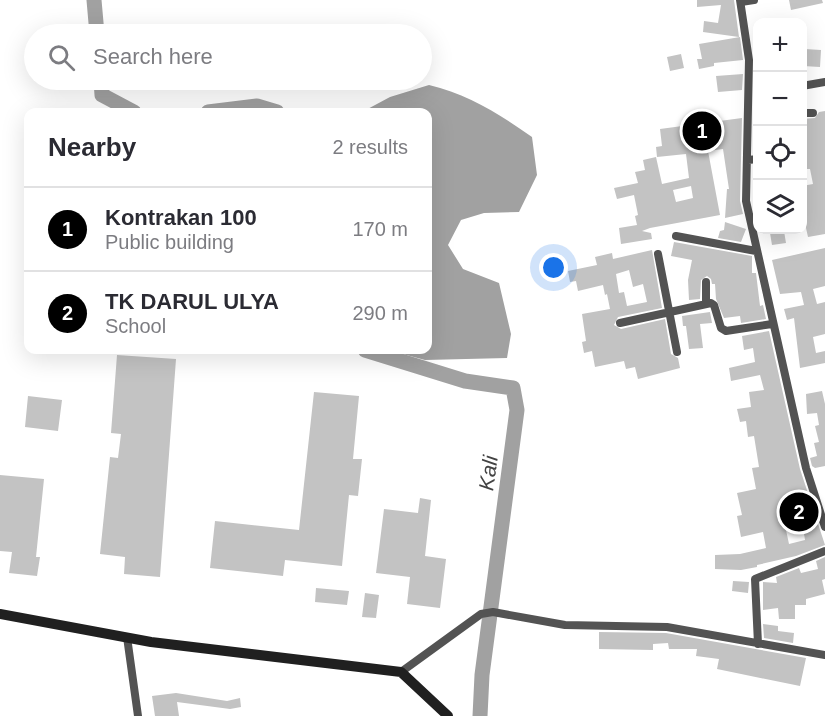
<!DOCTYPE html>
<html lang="en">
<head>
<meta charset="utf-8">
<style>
  body { margin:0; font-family:Helvetica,sans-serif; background:#f7f7f7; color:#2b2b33 }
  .controls { position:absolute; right:18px; top:18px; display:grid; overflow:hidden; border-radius:12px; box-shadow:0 6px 24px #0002 }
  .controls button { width:54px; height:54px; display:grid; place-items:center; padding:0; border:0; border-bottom:2px solid #e1e1e2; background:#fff; color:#2b2b33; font:30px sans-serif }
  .you { position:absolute; left:554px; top:268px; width:21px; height:21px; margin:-15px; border:4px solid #fff; border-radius:50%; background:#1a73e8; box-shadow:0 0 0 9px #1a73e833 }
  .badge { display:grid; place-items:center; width:39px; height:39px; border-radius:50%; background:#000; color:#fff; font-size:20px; font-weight:700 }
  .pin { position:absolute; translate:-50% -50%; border:3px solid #fff; box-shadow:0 2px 6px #0006 }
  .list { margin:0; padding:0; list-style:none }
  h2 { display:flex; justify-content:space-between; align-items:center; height:78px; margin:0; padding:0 24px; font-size:26px }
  h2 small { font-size:20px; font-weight:400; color:#7c7c81 }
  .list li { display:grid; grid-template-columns:39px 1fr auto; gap:18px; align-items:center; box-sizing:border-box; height:84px; padding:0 24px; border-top:2px solid #e1e1e2 }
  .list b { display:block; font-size:22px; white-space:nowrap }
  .list p { margin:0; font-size:20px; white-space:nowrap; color:#7c7c81 }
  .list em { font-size:20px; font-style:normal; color:#7c7c81 }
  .icon { flex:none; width:33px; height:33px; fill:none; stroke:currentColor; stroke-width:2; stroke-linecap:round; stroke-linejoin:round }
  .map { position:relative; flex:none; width:825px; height:716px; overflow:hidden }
  .search { position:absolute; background:#fff; box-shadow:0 6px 24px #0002; left:24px; top:24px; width:408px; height:66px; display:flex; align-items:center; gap:15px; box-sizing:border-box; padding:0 21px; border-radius:33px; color:#7c7c81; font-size:22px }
  .panel { position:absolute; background:#fff; box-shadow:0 6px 24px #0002; left:24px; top:108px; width:408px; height:246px; border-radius:12px }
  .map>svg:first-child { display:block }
  .water { fill:#a1a1a1 }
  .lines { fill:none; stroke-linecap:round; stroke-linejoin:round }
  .river { stroke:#a1a1a1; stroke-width:15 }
  .building { fill:#c3c3c3; fill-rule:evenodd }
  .street { stroke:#535353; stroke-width:8 }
  .secondary { stroke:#202020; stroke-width:10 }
  .labels { text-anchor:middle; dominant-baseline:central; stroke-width:6; stroke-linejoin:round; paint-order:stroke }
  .water-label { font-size:21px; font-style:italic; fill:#424242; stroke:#fff }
</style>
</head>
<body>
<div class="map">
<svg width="825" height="716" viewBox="0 0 825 716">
  <rect width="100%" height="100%" fill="#fff"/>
  <path class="water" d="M 429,85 C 468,94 499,114 532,137 L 537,175 L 519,212 L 484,213 L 461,220 L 448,245 L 463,269 L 499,283 L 511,334 L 507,358 L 425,360 L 388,350 L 428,350 L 428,112 L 362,112 L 390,97 Z"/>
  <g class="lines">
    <path class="river" d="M 94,0 L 97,34
      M 101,80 L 102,95 L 134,112
      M 208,112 L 257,106 L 277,112
      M 365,350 L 465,381 L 513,388 L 517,410 L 482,675 L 480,716"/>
  </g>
  <path class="building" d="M 697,0 L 734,0 L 739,37 L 703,32 L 704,21 L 718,23 L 721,5 L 697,7 Z
    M 789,0 L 822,0 L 823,3 L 791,10 Z
    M 740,37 L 743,60 L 714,63 L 714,66 L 699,69 L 697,59 L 702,59 L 699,44 Z
    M 805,49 L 821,50 L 820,67 L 803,66 Z
    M 681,54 L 684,68 L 670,71 L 667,57 Z
    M 743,74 L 742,90 L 718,92 L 716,76 Z
    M 825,111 L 825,234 L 808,237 L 802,210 L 802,186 L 813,184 L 810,169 L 802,169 L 802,119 L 815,118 L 819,112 Z
    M 742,118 L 740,201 L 743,214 L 725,218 L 727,189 L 729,189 L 723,149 L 708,151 L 720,215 L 650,228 L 642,231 L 651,233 L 652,239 L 621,244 L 619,228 L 637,225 L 635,216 L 638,215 L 634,195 L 617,199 L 614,188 L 638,183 L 635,172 L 645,170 L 643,160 L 656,157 L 662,184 L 689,178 L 686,154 L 657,157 L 656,147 L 662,146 L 660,129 ZM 691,186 L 693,198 L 676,202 L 673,190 Z
    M 725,222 L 746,229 L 741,242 L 718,238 L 720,231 L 724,230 Z
    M 784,231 L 786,243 L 772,245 L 770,233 Z
    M 674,242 L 752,256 L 752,273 L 756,273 L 760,306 L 763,305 L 766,319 L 741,323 L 740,316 L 724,318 L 716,299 L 715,284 L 712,284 L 711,279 L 707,276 L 701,280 L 700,299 L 689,300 L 688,280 L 692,260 L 671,256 Z
    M 825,248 L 825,286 L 813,289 L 817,304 L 825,302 L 825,334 L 813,337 L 816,353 L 825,351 L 825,363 L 800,368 L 794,318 L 787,320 L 784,309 L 804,305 L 801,292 L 780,294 L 772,260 Z
    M 652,250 L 662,308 L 618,317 L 614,325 L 621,329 L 665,319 L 671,354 L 678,358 L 680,368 L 638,379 L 635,367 L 626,369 L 624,361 L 595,367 L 592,351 L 584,353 L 582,342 L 586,341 L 582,314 L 610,309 L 607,294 L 605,295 L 603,285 L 578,291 L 576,281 L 570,282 L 568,271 L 597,265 L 595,257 L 612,253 L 613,259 ZM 629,270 L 633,287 L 643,284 L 647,302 L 627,306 L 624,292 L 619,293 L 616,274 Z
    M 710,312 L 712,323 L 700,324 L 703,348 L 689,349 L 686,326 L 683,326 L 682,316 Z
    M 769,331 L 800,469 L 825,545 L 796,556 L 757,565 L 757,567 L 741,570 L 715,569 L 715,555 L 740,554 L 766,548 L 763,532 L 741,537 L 737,516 L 742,515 L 737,493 L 756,489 L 752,468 L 759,467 L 754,436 L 748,437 L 746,421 L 740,422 L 737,409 L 751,407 L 749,392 L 764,390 L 760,375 L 731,381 L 729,368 L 755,362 L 753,348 L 744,350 L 742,336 ZM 803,527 L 805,540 L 789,544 L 786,530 Z
    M 117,355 L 176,359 L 160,577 L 124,574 L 125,557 L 100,554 L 110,457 L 118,458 L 121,434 L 111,433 Z
    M 822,391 L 825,404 L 825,466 L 815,468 L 812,466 L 810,458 L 817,456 L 814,443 L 819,442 L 815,426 L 819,425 L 817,413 L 807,414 L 806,394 Z
    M 314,392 L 359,396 L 353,459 L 362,459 L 358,496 L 349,495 L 342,566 L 285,560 L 283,576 L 210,568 L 215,521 L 299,530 Z
    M 28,396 L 62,400 L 58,431 L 25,427 Z
    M 0,475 L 44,479 L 36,557 L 40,557 L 37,576 L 9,573 L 12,552 L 0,551 Z
    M 420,498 L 431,500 L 425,556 L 446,559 L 440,608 L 407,604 L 410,577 L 376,573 L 384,509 L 418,513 Z
    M 825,557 L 825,579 L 822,580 L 825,594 L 806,599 L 806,605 L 795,605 L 795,619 L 779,619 L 778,608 L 763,610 L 763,582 L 777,583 L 776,577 L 799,568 L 801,573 L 818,569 L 816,561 Z
    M 733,581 L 749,582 L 748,593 L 732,591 Z
    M 316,588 L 349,591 L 347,605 L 315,602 Z
    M 365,593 L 379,595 L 376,618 L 362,617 Z
    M 763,624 L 778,626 L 778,631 L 794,633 L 793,643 L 764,638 Z
    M 599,632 L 666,633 L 806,658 L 800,686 L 717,669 L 719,659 L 696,656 L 697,649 L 669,649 L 668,643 L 653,644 L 653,650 L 599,649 Z
    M 176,693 L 227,701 L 240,698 L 241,707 L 230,709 L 177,702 L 179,716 L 155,716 L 152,696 Z"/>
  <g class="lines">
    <path class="street" d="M 740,0 L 749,60 L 746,201 L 806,468 L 825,527
      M 741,2 L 754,0
      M 802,86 L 825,82
      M 802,113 L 813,113
      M 748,160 L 758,159
      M 676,236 L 756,251
      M 658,254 L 677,352
      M 706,282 L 706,304
      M 620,323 L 711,303 L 714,305 L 721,328 L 726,331 L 772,324
      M 127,637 L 138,716
      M 758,644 L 755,579 L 825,551
      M 401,672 L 481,614 L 493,612 L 565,625 L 667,627 L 825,655"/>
    <path class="secondary" d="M 0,614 L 151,642 L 401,672 L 448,716"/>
  </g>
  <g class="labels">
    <g class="water-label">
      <text transform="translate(488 473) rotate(-82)">Kali</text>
    </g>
  </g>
</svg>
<div class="controls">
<button>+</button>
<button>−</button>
<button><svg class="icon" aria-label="locate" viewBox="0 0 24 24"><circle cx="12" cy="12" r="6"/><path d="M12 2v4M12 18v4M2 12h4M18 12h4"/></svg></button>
<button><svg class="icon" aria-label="layers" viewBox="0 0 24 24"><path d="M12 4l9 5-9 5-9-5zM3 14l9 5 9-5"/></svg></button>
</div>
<div class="you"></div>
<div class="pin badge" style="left:702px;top:131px">1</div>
<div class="pin badge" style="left:799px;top:512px">2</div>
<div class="search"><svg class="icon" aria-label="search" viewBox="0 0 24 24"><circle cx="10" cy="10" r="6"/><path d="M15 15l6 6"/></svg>Search here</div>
<section class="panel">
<h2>Nearby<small>2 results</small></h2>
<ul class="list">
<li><span class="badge">1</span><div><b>Kontrakan 100</b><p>Public building</p></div><em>170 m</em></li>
<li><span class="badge">2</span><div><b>TK DARUL ULYA</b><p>School</p></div><em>290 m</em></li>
</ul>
</section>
</div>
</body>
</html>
